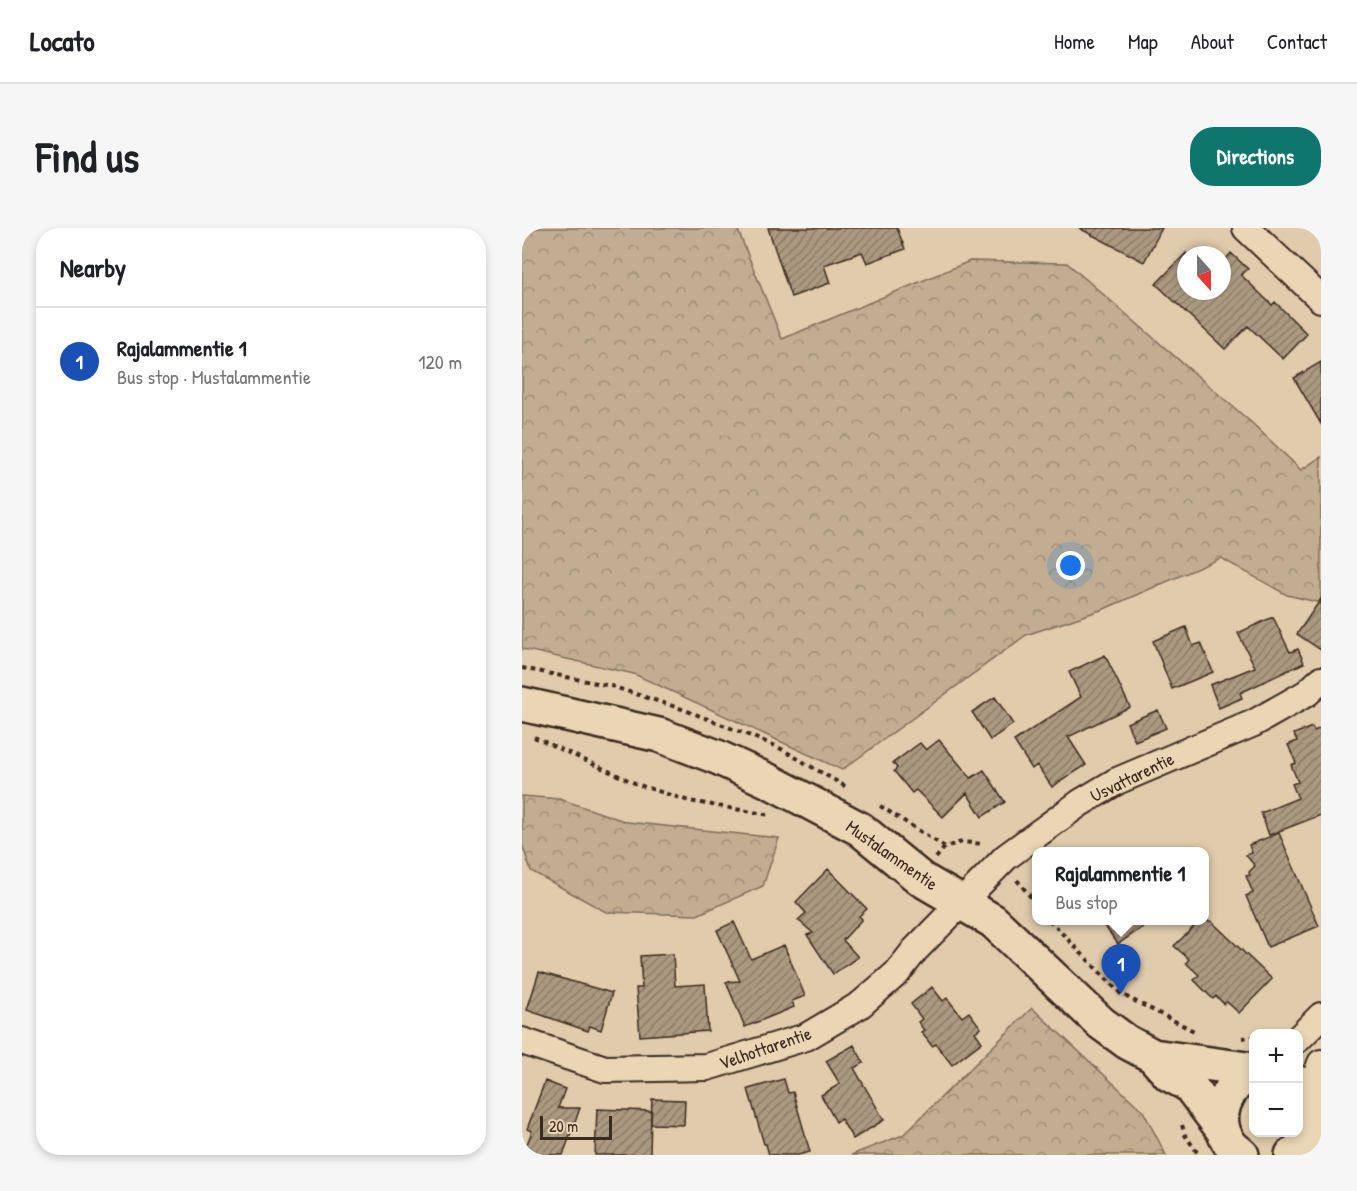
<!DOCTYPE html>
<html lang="en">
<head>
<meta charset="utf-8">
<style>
  body { margin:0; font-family:"Patrick Hand",sans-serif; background:#f6f6f6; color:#202124 }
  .controls { position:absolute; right:18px; bottom:18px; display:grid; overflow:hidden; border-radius:12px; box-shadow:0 3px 9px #0003 }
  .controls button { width:54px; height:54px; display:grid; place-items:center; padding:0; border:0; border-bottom:2px solid #e0e0e0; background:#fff; color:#202124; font:30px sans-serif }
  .compass { position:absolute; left:655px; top:18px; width:54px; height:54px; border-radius:50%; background:#fff; box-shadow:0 3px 9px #0003; rotate:159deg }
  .scale { position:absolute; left:18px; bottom:15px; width:72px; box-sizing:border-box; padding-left:6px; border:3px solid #3b2a1e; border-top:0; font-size:16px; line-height:21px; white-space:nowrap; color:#3b2a1e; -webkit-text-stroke:4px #ead6b5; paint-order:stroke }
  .you { position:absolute; left:549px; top:338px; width:21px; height:21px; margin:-15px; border:4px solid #fff; border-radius:50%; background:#1a73e8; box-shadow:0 0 0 9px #1a73e833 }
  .badge { display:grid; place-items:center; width:39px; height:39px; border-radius:50%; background:#0f766e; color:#fff; font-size:20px; font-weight:700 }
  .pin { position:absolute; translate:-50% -50px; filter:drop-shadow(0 2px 3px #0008) }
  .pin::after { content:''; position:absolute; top:32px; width:21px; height:18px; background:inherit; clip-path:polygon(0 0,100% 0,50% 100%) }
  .popup { position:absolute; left:510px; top:619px; width:177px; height:78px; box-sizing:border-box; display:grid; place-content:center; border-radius:12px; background:#fff; filter:drop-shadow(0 2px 4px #0005); font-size:20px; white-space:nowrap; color:#757577 }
  .popup b { font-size:22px; color:#202124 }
  .popup::after { content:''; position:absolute; left:50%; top:100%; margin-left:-12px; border:12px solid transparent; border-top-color:#fff }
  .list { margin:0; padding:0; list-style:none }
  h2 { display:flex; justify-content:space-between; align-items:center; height:78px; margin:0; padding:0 24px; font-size:26px }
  h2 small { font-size:20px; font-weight:400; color:#757577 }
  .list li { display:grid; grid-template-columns:39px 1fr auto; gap:18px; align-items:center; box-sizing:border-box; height:108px; padding:0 24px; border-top:2px solid #e0e0e0 }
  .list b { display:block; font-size:22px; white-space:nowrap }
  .list p { margin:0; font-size:20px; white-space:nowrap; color:#757577 }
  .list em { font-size:20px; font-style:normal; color:#757577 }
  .map { position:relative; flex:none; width:799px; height:927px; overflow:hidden; border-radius:24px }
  header { display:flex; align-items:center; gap:36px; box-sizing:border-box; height:84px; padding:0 30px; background:#fff; border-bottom:2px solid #e0e0e0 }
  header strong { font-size:28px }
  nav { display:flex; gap:33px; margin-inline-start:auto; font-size:21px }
  .intro { display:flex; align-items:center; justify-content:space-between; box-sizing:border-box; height:144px; padding:0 36px }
  h1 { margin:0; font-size:42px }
  .button { padding:15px 27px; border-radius:24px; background:#0f766e; color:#fff; font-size:21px; font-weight:700 }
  main { display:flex; gap:36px; padding:0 36px }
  aside { flex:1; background:#fff; border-radius:24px; box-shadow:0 3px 9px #0003 }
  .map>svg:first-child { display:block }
  .forest { fill:url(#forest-crowns); stroke:#7e6c58; stroke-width:1.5 }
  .building { fill:url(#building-hatch); stroke:#3b2a1e; stroke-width:1.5 }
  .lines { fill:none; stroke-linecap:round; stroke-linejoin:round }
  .street-casing { stroke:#3b2a1e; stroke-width:30 }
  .secondary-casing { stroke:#3b2a1e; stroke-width:38 }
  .path { stroke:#3b2a1e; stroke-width:4; stroke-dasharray:4.5 4.5; stroke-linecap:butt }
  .street { stroke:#ead6b5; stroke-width:26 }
  .secondary { stroke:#ead6b5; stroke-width:33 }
  .labels { text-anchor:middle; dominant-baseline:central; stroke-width:5; stroke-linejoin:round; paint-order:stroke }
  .street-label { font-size:18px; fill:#3b2a1e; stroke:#ead6b5 }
</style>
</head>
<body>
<header>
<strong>Locato</strong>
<nav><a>Home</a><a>Map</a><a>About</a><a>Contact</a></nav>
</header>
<div class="intro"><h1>Find us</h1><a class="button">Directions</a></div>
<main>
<aside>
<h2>Nearby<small></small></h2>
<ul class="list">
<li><span class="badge" style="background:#1a4fb4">1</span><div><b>Rajalammentie 1</b><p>Bus stop · Mustalammentie</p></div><em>120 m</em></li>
</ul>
</aside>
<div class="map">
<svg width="799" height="927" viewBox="0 0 799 927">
  <defs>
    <pattern id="forest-crowns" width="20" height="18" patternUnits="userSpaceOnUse" patternTransform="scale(1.5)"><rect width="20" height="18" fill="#c1ae91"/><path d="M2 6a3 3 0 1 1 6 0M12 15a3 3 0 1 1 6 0" fill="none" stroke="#9e8e76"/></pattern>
    <pattern id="building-hatch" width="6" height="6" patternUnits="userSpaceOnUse" patternTransform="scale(1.5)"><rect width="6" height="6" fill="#ac9980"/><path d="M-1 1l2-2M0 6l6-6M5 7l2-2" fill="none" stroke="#8d7d68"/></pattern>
  </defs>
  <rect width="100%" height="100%" fill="#e0ccac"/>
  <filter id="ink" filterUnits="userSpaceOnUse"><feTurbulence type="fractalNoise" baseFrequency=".0167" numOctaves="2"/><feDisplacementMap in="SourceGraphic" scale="12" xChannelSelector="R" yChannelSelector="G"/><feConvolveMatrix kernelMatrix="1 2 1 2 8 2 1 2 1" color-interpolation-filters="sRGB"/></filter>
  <g filter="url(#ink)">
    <path class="forest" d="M 0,0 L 215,0 L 260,111 L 448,33 L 545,35 L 731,196 L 779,242 L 799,229 L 799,375 L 765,367 L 699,330 L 582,381 L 504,407 L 320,542 L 112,446 L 0,421 Z
      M 0,568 L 38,571 L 105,594 L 257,610 L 241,658 L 175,687 L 84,684 L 9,643 L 0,616 Z
      M 510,780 L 621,883 L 644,927 L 329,927 L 381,907 Z"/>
    <path class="building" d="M 246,0 L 375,0 L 383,21 L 345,35 L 340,24 L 302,37 L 308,55 L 269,69 Z
      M 557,0 L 640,0 L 622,34 Z
      M 664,25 L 664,63 L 700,63 L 700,29 L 703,32 L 709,25 L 726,41 L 719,47 L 750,77 L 753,74 L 785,106 L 761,131 L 726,98 L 703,121 L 634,56 Z
      M 799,134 L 799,196 L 772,150 Z
      M 799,371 L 799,422 L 775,406 Z
      M 751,389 L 768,424 L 776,421 L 782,435 L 718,465 L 720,470 L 697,480 L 688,457 L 733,439 L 716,405 Z
      M 664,399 L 671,418 L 679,415 L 691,444 L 650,461 L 631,413 Z
      M 583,427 L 608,479 L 546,509 L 564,537 L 530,559 L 515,537 L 510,541 L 492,513 L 559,469 L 547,444 Z
      M 473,469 L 491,496 L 468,512 L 450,484 Z
      M 636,482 L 644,500 L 613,513 L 605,495 Z
      M 790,499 L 792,503 L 799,500 L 799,587 L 747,607 L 739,585 L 776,570 L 770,556 L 776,554 L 769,537 L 774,535 L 766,517 L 775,513 L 772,506 Z
      M 417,512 L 449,550 L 462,542 L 483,574 L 460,589 L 445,565 L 421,589 L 394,562 L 390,565 L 372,543 L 375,540 L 371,535 L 398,515 L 404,522 Z
      M 757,605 L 797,698 L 746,719 L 724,668 L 731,665 L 724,648 L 728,647 L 727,644 L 733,638 L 724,627 L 730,625 L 727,617 Z
      M 306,641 L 345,681 L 337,688 L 340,691 L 321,712 L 336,729 L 311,746 L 285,707 L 291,705 L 276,692 L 284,685 L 274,674 Z
      M 579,693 L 630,693 L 596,716 Z
      M 678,693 L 689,693 L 750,751 L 717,785 L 705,774 L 702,776 L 694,768 L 691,771 L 672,752 L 677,747 L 664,735 L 667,731 L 652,718 Z
      M 212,694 L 229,731 L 262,717 L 283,768 L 270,773 L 272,779 L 223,799 L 204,754 L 218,753 L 195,702 Z
      M 151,726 L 153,758 L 183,756 L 186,803 L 118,808 L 114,760 L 120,760 L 118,728 Z
      M 17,744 L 90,765 L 79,802 L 68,798 L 66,803 L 5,782 Z
      M 410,759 L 421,773 L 425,770 L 440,789 L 447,784 L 459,800 L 453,804 L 460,814 L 430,837 L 414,816 L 410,818 L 399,804 L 402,802 L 396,794 L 400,791 L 389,776 Z
      M 332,817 L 342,835 L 332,840 L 362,892 L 331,911 L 319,891 L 314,894 L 299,867 L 318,856 L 304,833 Z
      M 262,851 L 266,865 L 271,864 L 288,924 L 276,927 L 247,927 L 244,916 L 242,916 L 226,861 Z
      M 23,853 L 43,861 L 36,880 L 58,880 L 41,927 L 1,927 L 10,903 L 5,901 Z
      M 130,871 L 163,872 L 162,897 L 129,896 Z
      M 75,881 L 129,883 L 128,927 L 73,927 Z"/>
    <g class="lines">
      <defs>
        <path id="street" d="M 724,0 L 799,71
          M 776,811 L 799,788
          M 0,813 L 83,841 L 185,839 L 284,809 L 338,777 L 375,745 L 393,722 L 484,629 L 558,575 L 595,553 L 732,495 L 785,465 L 799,452
          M 790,874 L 790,860 L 799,835"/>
        <path id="secondary" d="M 0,476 L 137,507 L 195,529 L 249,554 L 338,601 L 399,651 L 471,693 L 579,795 L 605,814 L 631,828 L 732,842
          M 631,828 L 648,847 L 667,857 L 701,902
          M 720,927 C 717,924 712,921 709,917 C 689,892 703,856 732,845
          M 770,927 C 795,909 799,877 776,855"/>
      </defs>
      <use href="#street" class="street-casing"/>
      <use href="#secondary" class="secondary-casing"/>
      <path class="path" d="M 0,440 L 89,458 L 163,482 L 254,518 L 326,560
        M 12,509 L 117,557 L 167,573 L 248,587
        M 358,578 L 423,619 L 440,614 L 462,616
        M 414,630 L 423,619
        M 495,652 L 515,677
        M 527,692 L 599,766 L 674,804
        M 720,810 L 732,809
        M 660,897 L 663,907 L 677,927"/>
      <use href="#street" class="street"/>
      <use href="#secondary" class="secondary"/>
    </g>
  </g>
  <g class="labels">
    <g class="street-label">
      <text transform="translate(610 549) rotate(-26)">Usvattarentie</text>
      <text transform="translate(370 627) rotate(35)">Mustalammentie</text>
      <text transform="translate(243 820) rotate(-19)">Velhottarentie</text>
    </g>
  </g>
</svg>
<div class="controls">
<button>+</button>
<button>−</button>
</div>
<svg class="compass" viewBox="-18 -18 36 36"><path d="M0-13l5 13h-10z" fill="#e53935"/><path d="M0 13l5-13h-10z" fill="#757577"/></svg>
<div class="scale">20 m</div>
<div class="you"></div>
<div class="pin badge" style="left:599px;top:766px;background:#1a4fb4">1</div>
<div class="popup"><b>Rajalammentie 1</b>Bus stop</div>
</div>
</main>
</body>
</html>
